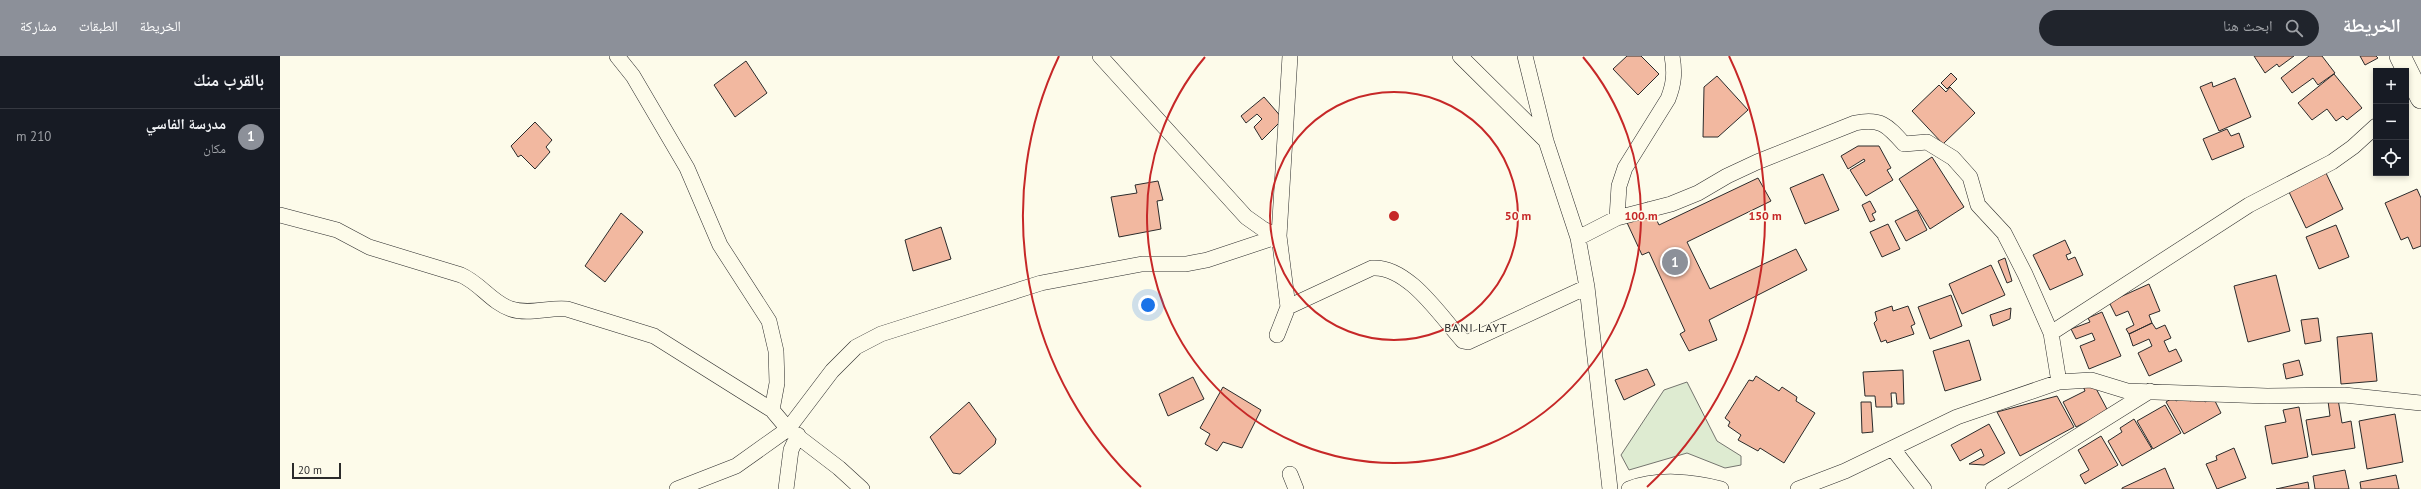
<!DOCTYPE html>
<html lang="ar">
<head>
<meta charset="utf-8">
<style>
  body { margin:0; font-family:"PT Sans","Noto Naskh Arabic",sans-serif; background:#20242c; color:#f1f3f6; direction:rtl }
  .controls { position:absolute; right:12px; top:12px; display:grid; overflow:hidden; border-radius:0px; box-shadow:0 2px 6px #0003 }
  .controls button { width:36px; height:36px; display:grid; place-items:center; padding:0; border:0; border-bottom:1px solid #363941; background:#171b24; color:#f1f3f6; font:20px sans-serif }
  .scale { position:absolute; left:12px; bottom:10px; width:49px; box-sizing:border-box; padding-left:4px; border:2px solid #2b2b2b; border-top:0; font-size:11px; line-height:14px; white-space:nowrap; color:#2b2b2b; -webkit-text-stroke:3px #fdfbea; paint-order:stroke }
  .you { position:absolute; left:868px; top:249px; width:14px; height:14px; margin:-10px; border:3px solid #fff; border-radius:50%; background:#1a73e8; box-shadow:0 0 0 6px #1a73e833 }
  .badge { display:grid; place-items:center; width:26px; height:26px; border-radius:50%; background:#8c9099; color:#fff; font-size:13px; font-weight:700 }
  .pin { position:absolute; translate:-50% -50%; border:2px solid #fff; box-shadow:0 1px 4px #0006 }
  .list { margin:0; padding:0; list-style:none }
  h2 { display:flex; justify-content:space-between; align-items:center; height:52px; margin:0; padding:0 16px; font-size:17px }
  h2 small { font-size:13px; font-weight:400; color:#9ea1a6 }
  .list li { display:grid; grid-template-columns:26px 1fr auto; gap:12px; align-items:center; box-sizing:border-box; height:56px; padding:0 16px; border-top:1px solid #363941 }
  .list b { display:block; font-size:15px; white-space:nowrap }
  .list p { margin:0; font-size:13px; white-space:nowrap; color:#9ea1a6 }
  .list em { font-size:13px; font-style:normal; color:#9ea1a6 }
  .icon { flex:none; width:22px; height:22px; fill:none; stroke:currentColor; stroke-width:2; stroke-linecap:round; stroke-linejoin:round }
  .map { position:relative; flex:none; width:2141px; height:433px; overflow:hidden; direction:ltr }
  header { display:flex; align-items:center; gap:24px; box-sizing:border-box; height:56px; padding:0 20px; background:#8c9099; color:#fff }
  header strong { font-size:19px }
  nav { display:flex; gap:22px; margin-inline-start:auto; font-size:14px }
  .search { width:280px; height:36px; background:#20242c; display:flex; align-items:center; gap:10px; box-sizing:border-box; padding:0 14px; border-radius:22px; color:#9ea1a6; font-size:15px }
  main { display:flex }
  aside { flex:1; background:#171b24 }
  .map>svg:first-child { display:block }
  .green { fill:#deebd1; stroke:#74746e }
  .building { fill:#f2b8a0; stroke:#2b2b2b }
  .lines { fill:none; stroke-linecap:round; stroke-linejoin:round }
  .street-casing { stroke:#2b2b2b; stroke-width:16 }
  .secondary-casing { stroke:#2b2b2b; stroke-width:22 }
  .street { stroke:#fdfbea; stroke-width:15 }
  .secondary { stroke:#fdfbea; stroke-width:21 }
  .ring { fill:none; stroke:#c62828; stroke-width:2 }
  .labels { text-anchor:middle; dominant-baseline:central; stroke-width:3; stroke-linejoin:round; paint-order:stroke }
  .quarter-label { font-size:12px; letter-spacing:1px; fill:#2b2b2b; stroke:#fdfbea }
  .centre { fill:#c62828; stroke:#fdfbea; stroke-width:2 }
  .ring-label { font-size:12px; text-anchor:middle; font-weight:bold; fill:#c62828; stroke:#fdfbea; stroke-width:3; stroke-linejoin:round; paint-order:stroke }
</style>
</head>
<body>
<header>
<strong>الخريطة</strong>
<div class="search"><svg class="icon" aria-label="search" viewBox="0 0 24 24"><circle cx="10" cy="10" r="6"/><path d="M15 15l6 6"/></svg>ابحث هنا</div>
<nav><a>الخريطة</a><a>الطبقات</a><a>مشاركة</a></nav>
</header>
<main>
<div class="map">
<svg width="2141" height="433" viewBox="0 0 2141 433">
  <rect width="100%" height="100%" fill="#fdfbea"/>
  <path class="green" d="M 1407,326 L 1437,385 L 1461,400 L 1461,409 L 1445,412 L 1407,397 L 1349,414 L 1341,399 L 1384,334 Z"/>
  <path class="building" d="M 1347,0 L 1361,0 L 1379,18 L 1358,39 L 1333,13 Z
    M 1974,0 L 2014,0 L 1999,11 L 1997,8 L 1985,17 Z
    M 2029,0 L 2042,0 L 2055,17 L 2038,29 L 2033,22 L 2012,37 L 2001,22 Z
    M 2080,0 L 2096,0 L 2098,2 L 2085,9 Z
    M 466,5 L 487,37 L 455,61 L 434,29 Z
    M 1671,17 L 1677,23 L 1667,33 L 1661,27 Z
    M 2054,18 L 2082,52 L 2067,64 L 2063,60 L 2056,65 L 2047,53 L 2032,64 L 2018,47 Z
    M 1437,20 L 1468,54 L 1438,81 L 1423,81 L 1424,31 Z
    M 1955,22 L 1971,61 L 1939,75 L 1920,31 L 1932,26 L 1933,31 Z
    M 1659,29 L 1666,36 L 1670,31 L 1695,57 L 1663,88 L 1632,55 Z
    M 984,41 L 1003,63 L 982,84 L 974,71 L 982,63 L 977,58 L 966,67 L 961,60 Z
    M 255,66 L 272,84 L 266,91 L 270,96 L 255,113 L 241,99 L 238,101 L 231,90 Z
    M 1947,73 L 1951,80 L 1959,77 L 1964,91 L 1932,104 L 1923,83 Z
    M 1578,90 L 1599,90 L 1611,112 L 1607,114 L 1613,124 L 1586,140 L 1570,114 L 1585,105 L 1584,103 L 1568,113 L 1561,100 Z
    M 1652,101 L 1684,151 L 1650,173 L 1619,123 Z
    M 2046,117 L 2063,153 L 2026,172 L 2009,136 Z
    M 1543,118 L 1559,154 L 1525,168 L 1510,132 Z
    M 1478,122 L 1491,145 L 1407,186 L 1430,233 L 1516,193 L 1527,214 L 1429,264 L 1437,284 L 1409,295 L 1400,278 L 1405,275 L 1369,196 L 1362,199 L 1343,158 L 1368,146 L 1379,169 Z
    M 878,125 L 883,144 L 877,145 L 881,173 L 839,181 L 831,141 L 857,137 L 855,129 Z
    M 2137,133 L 2141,142 L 2141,190 L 2133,193 L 2128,181 L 2121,184 L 2105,147 Z
    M 1590,145 L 1596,156 L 1592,158 L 1595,164 L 1590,166 L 1582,149 Z
    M 1637,154 L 1647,174 L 1626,185 L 1615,165 Z
    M 341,157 L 363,176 L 325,226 L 305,210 Z
    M 1608,168 L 1620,193 L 1602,201 L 1590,176 Z
    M 2056,169 L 2069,201 L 2039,213 L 2026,181 Z
    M 661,171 L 671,203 L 633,215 L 625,184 Z
    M 1785,184 L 1791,197 L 1786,199 L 1788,204 L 1795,201 L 1803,219 L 1770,234 L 1753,199 Z
    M 1725,202 L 1732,225 L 1727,227 L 1718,205 Z
    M 1711,209 L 1725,239 L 1682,258 L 1669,228 Z
    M 1996,219 L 2010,275 L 1968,286 L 1954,230 Z
    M 1869,228 L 1880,255 L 1869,259 L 1872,267 L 1849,278 L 1846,273 L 1854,269 L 1848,255 L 1836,260 L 1829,246 Z
    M 1671,239 L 1682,270 L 1650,283 L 1638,251 Z
    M 1612,250 L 1613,255 L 1628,250 L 1635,268 L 1631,270 L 1634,278 L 1607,287 L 1606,284 L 1601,286 L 1594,267 L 1597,264 L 1595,256 Z
    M 1731,252 L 1730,263 L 1713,270 L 1710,259 Z
    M 1822,256 L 1841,300 L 1809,313 L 1800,290 L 1815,284 L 1812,277 L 1796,283 L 1791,273 L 1810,266 L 1808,262 Z
    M 2038,262 L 2041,285 L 2025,288 L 2021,264 Z
    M 1872,267 L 1876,273 L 1885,269 L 1891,282 L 1884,285 L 1889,296 L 1896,293 L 1902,305 L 1869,320 L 1858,297 L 1872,290 L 1869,283 L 1853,290 L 1849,278 Z
    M 2092,277 L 2097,325 L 2061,328 L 2057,281 Z
    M 1689,284 L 1701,324 L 1665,335 L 1653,295 Z
    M 2019,304 L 2023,319 L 2006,323 L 2003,308 Z
    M 1367,313 L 1375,329 L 1344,344 L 1335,324 Z
    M 1623,314 L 1624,348 L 1617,348 L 1616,337 L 1611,337 L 1612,351 L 1596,351 L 1595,340 L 1585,340 L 1583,316 Z
    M 1476,320 L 1499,335 L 1502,331 L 1517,341 L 1516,345 L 1535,357 L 1504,407 L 1480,392 L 1478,395 L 1458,384 L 1461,379 L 1448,370 L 1450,366 L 1445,362 L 1469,324 L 1473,325 Z
    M 913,321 L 924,343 L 888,360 L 879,338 Z
    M 1812,325 L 1828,355 L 1796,371 L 1783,346 L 1805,335 L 1803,330 Z
    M 943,331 L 981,354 L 962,392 L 943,386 L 937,395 L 925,388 L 930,378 L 920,372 Z
    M 1907,339 L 1910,345 L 1921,339 L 1925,346 L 1933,341 L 1941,357 L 1904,378 L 1886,346 L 1894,341 L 1896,345 Z
    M 1777,340 L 1794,371 L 1740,400 L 1717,356 Z
    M 2058,343 L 2062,367 L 2071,365 L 2075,392 L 2032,399 L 2026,364 L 2050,360 L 2048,345 Z
    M 689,346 L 716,383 L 715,388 L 680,418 L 673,417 L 650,381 Z
    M 1581,346 L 1591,346 L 1593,376 L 1582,377 Z
    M 1885,349 L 1901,377 L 1873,393 L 1857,365 Z
    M 2019,351 L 2028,401 L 1992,408 L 1985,370 L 2006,366 L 2003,354 Z
    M 2115,358 L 2123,406 L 2087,413 L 2079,365 Z
    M 1854,363 L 1872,393 L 1842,410 L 1828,385 L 1842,376 L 1840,372 Z
    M 1709,368 L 1725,397 L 1704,409 L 1689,408 L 1704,400 L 1701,393 L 1680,405 L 1671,389 Z
    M 1821,380 L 1838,409 L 1805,428 L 1800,419 L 1809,414 L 1798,394 Z
    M 1954,392 L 1966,422 L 1937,433 L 1926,408 L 1937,404 L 1936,400 Z
    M 1885,412 L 1894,433 L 1842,433 L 1842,432 Z
    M 2065,414 L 2069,433 L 2035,433 L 2033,420 Z
    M 2116,419 L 2119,433 L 2081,433 L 2080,426 Z
    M 2028,426 L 2029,433 L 1996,433 Z"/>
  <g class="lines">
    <defs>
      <path id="street" d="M 337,0 L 353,20 L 407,112 L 440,189 L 489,265 L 496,295 L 497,327 L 492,354
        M 820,0 L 966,161 L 983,173 L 999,180 L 1008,251 L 997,279
        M 1180,0 L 1265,84
        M 1245,0 L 1266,85 L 1298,182 L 1307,231 L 1330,433
        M 0,159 L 57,174 L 89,191 L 181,219 C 200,227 212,247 231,253 C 249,259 269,251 287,253 L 374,280 L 492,354 L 508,373 L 559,412 L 582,433
        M 1337,162 L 1339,130 L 1345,112 L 1388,43 C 1394,28 1395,16 1392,0
        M 1298,182 L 1337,162 L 1391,148 L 1418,137 L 1447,120 L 1477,106 L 1575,67 C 1601,62 1607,69 1624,88 L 1647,86 L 1673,102 L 1690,121 L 1698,149 L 1724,177 L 1745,218 L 1771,277 L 1779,326
        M 1008,251 L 1092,212 C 1128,209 1161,261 1183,285 L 1188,286 L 1307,231
        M 1771,277 L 1969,149 L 2052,106 L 2073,91 L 2096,70
        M 1613,393 L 1644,433
        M 1010,418 L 1016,433
        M 397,433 L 456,410 L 508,373 L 552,315 L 576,291 L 601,278 L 761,227 L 862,208 L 906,208 L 927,204 L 999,180 L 1010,0
        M 506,433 L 511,394 L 518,379
        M 1349,433 C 1376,422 1413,425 1441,433
        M 1518,433 L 1565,415 L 1677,361 L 1779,326 L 1811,324 L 1847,335 L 1987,340 L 2064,339 L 2141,347
        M 1713,433 L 1870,335"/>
      <path id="secondary" d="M 2120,0 L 2141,42"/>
    </defs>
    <use href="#street" class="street-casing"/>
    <use href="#secondary" class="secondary-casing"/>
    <use href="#street" class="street"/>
    <use href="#secondary" class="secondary"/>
  </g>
  <g class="ring">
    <circle cx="1114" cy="160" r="124"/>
    <path d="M1303 1A247 247 0 1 1 925 1"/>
    <path d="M861 431A371 371 0 0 1 779 0M1449 0A371 371 0 0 1 1367 431"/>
  </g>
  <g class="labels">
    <g class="quarter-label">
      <text x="1196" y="271">BANI LAYT</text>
    </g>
  </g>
  <circle cx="1114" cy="160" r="6" class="centre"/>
  <g class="ring-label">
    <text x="1238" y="164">50 m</text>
    <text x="1361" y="164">100 m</text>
    <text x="1485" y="164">150 m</text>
  </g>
</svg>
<div class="controls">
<button>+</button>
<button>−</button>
<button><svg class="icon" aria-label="locate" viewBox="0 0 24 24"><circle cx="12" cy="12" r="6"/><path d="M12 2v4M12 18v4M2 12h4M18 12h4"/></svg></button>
</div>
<div class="scale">20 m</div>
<div class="you"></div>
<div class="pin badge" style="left:1395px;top:206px">1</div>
</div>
<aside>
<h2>بالقرب منك<small></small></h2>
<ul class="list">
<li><span class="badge">1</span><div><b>مدرسة الفاسي</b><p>مكان</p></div><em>210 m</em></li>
</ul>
</aside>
</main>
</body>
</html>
